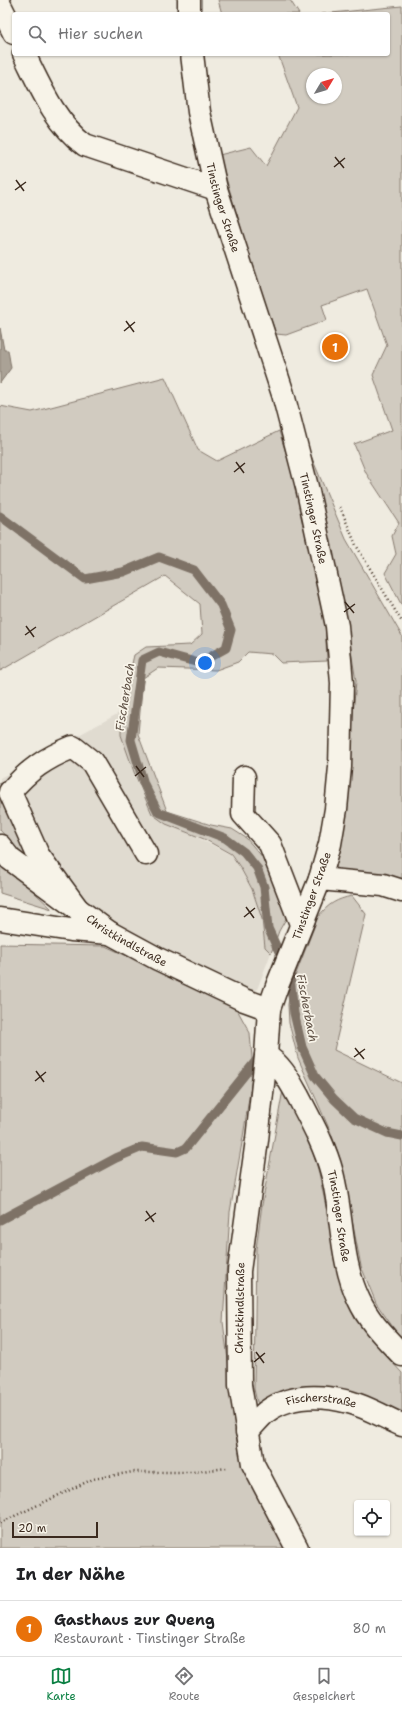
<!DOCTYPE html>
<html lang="de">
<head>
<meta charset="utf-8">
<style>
  body { margin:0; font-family:"Shantell Sans",sans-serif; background:#f6f6f6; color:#202124 }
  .controls { position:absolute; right:12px; bottom:12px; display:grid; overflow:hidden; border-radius:4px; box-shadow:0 1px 3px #0004 }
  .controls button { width:36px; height:36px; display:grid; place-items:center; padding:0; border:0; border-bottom:1px solid #e0e0e0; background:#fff; color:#202124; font:20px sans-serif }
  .compass { position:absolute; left:306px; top:68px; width:36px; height:36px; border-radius:50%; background:#fff; box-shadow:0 1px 3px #0004; rotate:52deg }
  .scale { position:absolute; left:12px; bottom:10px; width:86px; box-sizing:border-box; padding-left:4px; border:2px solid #3b2a1e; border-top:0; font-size:11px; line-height:14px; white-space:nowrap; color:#3b2a1e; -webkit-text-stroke:3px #f7f3e8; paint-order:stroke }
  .you { position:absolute; left:205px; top:663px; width:14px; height:14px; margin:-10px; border:3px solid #fff; border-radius:50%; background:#1a73e8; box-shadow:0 0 0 6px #1a73e833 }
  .badge { display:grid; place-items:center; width:26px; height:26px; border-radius:50%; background:#0b8043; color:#fff; font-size:13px; font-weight:700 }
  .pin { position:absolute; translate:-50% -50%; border:2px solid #fff; box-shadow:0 1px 4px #0006 }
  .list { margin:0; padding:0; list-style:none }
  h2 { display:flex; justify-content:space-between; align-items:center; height:52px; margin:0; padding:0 16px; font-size:17px }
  h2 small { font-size:13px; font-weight:400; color:#757577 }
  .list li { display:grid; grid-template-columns:26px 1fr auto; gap:12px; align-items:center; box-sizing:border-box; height:56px; padding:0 16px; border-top:1px solid #e0e0e0 }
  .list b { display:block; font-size:15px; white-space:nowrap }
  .list p { margin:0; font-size:13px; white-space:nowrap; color:#757577 }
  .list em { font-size:13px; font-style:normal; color:#757577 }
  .icon { flex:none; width:22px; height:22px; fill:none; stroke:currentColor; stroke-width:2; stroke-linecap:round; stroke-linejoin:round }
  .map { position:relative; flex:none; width:402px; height:1548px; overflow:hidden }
  .search { position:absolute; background:#fff; box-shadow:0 1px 3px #0004; left:12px; right:12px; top:12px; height:44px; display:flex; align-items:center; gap:10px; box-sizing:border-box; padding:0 14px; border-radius:4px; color:#757577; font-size:15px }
  .sheet { height:108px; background:#fff }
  nav { display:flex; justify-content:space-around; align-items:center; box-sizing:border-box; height:56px; border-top:1px solid #e0e0e0; background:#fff; font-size:11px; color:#757577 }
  nav a { display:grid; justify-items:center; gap:2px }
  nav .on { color:#0b8043 }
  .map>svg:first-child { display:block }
  .built { fill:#e0dbd0 }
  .green { fill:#d1cbc0; stroke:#867a6f; fill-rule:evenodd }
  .water { fill:#aaa296; stroke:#7e7266 }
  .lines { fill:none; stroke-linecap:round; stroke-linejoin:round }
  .stream { stroke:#7e7266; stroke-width:9 }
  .minor-casing { stroke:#3b2a1e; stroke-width:25 }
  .path { stroke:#3b2a1e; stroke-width:2.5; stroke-dasharray:1 3; stroke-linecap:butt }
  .minor { stroke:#f7f3e8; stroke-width:22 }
  .ticks { fill:none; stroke:#3b2a1e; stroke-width:1.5 }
  .labels { text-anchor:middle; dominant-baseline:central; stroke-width:3.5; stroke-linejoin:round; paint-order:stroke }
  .street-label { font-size:11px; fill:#3b2a1e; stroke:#f7f3e8 }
  .water-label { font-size:12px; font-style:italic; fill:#625448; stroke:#f7f3e8 }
</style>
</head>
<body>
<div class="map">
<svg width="402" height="1548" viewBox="0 0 402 1548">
  <rect width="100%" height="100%" fill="#efebe0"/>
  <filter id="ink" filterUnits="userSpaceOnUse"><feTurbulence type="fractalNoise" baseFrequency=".025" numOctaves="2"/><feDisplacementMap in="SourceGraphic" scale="8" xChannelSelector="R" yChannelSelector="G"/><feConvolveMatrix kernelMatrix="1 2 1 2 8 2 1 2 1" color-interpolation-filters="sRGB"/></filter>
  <g filter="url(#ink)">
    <path class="built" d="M 121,712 L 121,735 L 152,814 L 231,855 L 240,867 L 252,889 L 262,919 L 265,947 L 271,953 L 256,992 L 225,982 L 193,967 L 83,906 L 9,810 L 0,783 L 0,778 Z"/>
    <path class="green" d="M 218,0 L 290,0 L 299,14 L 222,14 Z
      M 402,6 L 402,606 L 385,573 L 396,554 L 392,536 L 399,523 L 366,473 L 354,444 L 392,430 L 373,375 L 387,345 L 367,289 L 322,305 L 327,320 L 286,335 L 276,334 L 253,268 L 219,155 L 251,147 L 266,166 L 297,107 L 278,54 L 388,54 L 388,14 L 321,14 ZM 312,74 L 336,74 L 336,98 L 312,98 Z
      M 165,377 L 198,450 L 217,461 L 279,431 L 297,488 L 324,601 L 327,661 L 281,663 L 272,654 L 248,652 L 238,662 L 216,670 L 158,668 L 143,678 L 138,734 L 167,811 L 211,825 L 232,829 L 246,838 L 265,860 L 287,917 L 279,931 L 271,953 L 265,947 L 262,919 L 252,889 L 240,867 L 231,854 L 204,839 L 166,824 L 152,814 L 134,772 L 121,735 L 121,712 L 134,655 L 146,647 L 190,645 L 202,634 L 200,604 L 165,576 L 0,671 L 0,406 L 32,412 Z
      M 304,439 L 346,539 L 402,636 L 402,883 L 339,872 L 335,864 L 346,819 L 346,790 L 356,681 L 346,621 Z
      M 0,783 L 31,864 L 0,830 Z
      M 0,860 L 52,909 L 0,893 Z
      M 352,896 L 366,914 L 334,1050 L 402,1083 L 402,1340 L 376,1303 L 361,1266 L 340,1159 L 331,1133 L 298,1058 L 289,1023 L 288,1005 L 290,989 L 318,917 C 328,904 337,899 352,896 Z
      M 0,944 L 105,946 L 234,1004 L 250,1033 L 253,1071 L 243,1137 L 230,1212 L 223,1322 L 228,1360 L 237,1442 L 253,1488 L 284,1548 L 0,1548 Z
      M 283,1090 L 307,1131 L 319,1173 L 342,1285 L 355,1319 L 380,1349 L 402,1373 L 402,1417 L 369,1402 L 261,1404 L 257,1402 L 254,1389 L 256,1249 L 262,1205 Z"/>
    <path class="water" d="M 0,328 L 4,350 L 8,350 L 11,368 L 0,383 Z"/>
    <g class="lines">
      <path class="stream" d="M 0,516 L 85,579 L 123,572 L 159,557 L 194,570 L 221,605 L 231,630 L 226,648 L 199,663 L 159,652 L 142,660 L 131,740 L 144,784 L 158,812 L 225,838 L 244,852 L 257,868 L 264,887 L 268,928 L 290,976 L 294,1013 L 302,1047 L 315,1076 L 334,1099 L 354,1118 L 387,1133 L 402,1136
        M 0,1220 L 116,1158 L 142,1147 L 177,1152 L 186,1148 L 258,1058"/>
      <defs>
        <g id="minor">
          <path d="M 189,0 L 189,14"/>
          <path d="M 0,5 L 14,33"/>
          <path d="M 24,54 C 40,86 55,123 85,145 L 216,189"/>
          <path id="s1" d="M 192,54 L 199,112 L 216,189 L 283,394 L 307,487 L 337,626 L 342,683 L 340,767 L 336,809 L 330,844 L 320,879 L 277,986 L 269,1009 L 266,1056 L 257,1140 L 239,1271 L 240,1385 L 253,1464 L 297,1548"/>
          <path d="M 244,777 L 243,814 L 270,844 L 301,924"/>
          <path id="s2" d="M 0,846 L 10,859 L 110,933 L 158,959 L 244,1000 L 269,1009"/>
          <path d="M 320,879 L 383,885 L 402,891"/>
          <path d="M 79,911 L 38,855 L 10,792 C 28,770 46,758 73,747 L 92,762 L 146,854"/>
          <path d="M 0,919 L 71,930 L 110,933"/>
          <path id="s3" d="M 266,1056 C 281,1064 290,1082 298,1096 C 311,1121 325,1146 332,1173 C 343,1215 340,1261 359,1300 C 369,1322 386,1338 402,1355"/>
          <path id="s4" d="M 247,1432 C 253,1426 259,1418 266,1412 C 290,1394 321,1395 349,1402 C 365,1406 386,1418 402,1425"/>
        </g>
      </defs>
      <use href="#minor" class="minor-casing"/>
      <path class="path" d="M 340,507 L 356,545 L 402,622
        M 0,1523 L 93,1479 L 133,1472 L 193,1472 L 227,1468"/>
      <use href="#minor" class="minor"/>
    </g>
  </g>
  <path class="ticks" d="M 335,157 L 344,168M 334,167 L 345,158M 16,180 L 24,191M 15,190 L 26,182M 126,321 L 134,332M 124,331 L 135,322M 236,462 L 244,473M 234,472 L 245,463M 345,602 L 354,613M 344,612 L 355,604M 26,626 L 34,637M 25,635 L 36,627M 136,766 L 144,777M 135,776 L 146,767M 246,907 L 254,918M 244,917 L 255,908M 355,1048 L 364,1059M 354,1057 L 365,1049M 36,1071 L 44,1082M 35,1081 L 46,1072M 146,1211 L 154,1222M 145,1221 L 156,1213M 256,1352 L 264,1363M 254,1362 L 265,1353"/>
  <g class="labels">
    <g class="street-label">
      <text stroke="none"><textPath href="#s1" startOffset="157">Tinstinger Straße</textPath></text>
      <text stroke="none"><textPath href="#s1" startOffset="481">Tinstinger Straße</textPath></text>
      <text transform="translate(312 896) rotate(-70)">Tinstinger Straße</text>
      <text stroke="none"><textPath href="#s2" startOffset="159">Christkindlstraße</textPath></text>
      <text stroke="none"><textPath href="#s3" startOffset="180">Tinstinger Straße</textPath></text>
      <text transform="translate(240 1308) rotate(-89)">Christkindlstraße</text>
      <text stroke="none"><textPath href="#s4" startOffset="86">Fischerstraße</textPath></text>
    </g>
    <g class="water-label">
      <text transform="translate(125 697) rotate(-81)">Fischerbach</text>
      <text transform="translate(307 1008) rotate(79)">Fischerbach</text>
    </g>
  </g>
</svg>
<div class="controls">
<button><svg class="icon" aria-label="locate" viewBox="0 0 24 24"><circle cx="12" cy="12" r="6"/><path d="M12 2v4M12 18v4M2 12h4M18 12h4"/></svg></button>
</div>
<svg class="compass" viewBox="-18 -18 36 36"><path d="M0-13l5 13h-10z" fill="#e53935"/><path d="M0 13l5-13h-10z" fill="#757577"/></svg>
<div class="scale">20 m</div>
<div class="you"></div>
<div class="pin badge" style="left:335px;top:347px;background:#e8710a">1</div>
<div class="search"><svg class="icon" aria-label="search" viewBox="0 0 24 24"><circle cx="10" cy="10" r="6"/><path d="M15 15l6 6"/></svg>Hier suchen</div>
</div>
<section class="sheet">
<h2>In der Nähe<small></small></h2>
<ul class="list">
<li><span class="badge" style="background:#e8710a">1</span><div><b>Gasthaus zur Queng</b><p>Restaurant · Tinstinger Straße</p></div><em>80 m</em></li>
</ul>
</section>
<nav>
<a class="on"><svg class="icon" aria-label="map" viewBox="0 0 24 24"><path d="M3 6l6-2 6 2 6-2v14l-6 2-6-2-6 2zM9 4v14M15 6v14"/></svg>Karte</a>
<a><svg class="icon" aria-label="directions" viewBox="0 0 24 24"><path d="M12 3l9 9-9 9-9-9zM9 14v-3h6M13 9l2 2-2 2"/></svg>Route</a>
<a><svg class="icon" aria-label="saved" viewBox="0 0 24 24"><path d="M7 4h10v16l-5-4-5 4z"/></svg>Gespeichert</a>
</nav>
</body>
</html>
